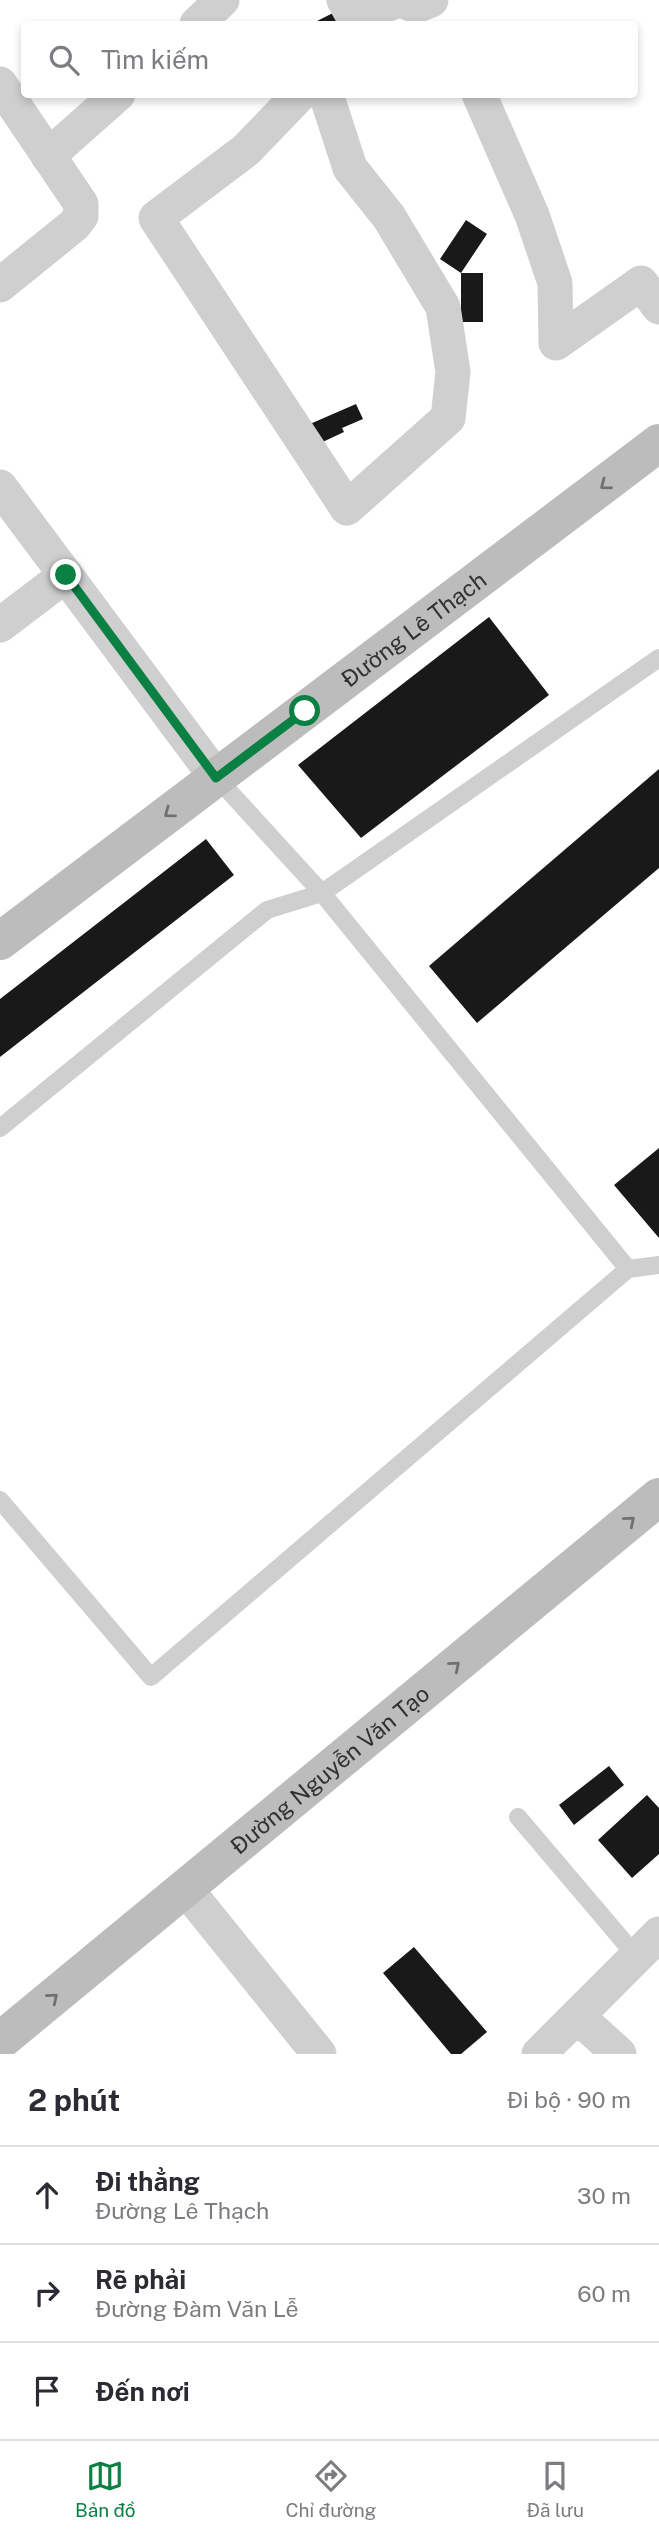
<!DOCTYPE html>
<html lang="vi">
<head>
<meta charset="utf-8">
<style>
  body { margin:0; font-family:"Public Sans",sans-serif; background:#f7f7f7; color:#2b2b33 }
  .stop { position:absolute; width:21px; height:21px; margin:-16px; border:5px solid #0b8043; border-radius:50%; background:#fff }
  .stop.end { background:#0b8043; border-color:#fff; box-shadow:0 2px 7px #0008 }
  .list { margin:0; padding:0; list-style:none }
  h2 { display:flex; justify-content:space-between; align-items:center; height:91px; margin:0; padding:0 28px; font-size:30px }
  h2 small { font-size:23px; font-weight:400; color:#7c7c81 }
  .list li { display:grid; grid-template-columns:46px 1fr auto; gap:21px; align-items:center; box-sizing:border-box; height:98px; padding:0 28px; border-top:2px solid #e1e1e2 }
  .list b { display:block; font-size:26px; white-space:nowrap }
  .list p { margin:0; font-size:23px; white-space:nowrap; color:#7c7c81 }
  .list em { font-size:23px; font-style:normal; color:#7c7c81 }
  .icon { flex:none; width:38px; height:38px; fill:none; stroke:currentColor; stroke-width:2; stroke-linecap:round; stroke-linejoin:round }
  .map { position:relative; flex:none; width:659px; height:2054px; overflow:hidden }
  .search { position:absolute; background:#fff; box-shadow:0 4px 10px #0003; left:21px; right:21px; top:21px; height:77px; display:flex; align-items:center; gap:18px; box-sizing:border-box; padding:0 24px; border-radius:7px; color:#7c7c81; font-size:26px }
  .sheet { height:385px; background:#fff }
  nav { display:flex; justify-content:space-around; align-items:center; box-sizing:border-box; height:98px; border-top:2px solid #e1e1e2; background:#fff; font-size:19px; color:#7c7c81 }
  nav a { display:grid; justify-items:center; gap:4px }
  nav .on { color:#0b8043 }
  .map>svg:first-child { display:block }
  .building { fill:#191919 }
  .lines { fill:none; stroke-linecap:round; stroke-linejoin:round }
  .lane { stroke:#cfcfcf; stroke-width:18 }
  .street { stroke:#cfcfcf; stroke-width:35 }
  .secondary { stroke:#bcbcbc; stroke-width:38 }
  .oneway { stroke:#707070 }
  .route { stroke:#0b8043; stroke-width:9 }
  .labels { text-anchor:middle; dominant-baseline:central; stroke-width:7; stroke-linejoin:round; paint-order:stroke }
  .street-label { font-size:23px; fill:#323232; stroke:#fff }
</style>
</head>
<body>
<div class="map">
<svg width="659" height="2054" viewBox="0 0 659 2054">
  <rect width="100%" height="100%" fill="#fff"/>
  <path class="building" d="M 333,13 L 339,24 L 311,24 Z
    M 466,220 L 487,234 L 461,273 L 440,259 Z
    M 461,273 L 483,273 L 483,322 L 461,322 Z
    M 356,404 L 363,419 L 342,428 L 344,432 L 312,447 L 303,427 Z
    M 489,617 L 549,695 L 361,838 L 298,765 Z
    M 659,769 L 659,868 L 477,1023 L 429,966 Z
    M 206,839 L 234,875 L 0,1057 L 0,999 Z
    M 659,1148 L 659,1238 L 614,1185 Z
    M 609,1766 L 624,1785 L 574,1825 L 559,1805 Z
    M 647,1795 L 659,1808 L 659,1854 L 632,1878 L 598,1840 Z
    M 414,1947 L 487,2032 L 461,2054 L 451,2054 L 383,1973 Z"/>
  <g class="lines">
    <path class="lane" d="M 659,658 L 322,893 L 628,1269 L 659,1265
      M 0,1128 L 267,910 L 322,893 L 216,777
      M 0,1500 L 151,1677 L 628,1269
      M 518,1817 L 636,1956"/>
    <path class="street" d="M 344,0 L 353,16 L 400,0
      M 401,0 L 416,6 L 431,0
      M 197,24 L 222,0
      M 0,84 L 81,204 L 81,216 L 74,225 L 0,285
      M 300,94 L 246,150 L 156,218 L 347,508 L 448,418 L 453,372 L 443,307 L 389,217 L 350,168 L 326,94
      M 479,94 L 532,215 L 555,283 L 556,343
      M 48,156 L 118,94
      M 556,343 L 641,283 L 659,307
      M 0,487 L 216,777
      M 0,625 L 66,575
      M 185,1888 L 319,2054
      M 577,2016 L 619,2054
      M 539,2054 L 659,1934"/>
    <g class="secondary">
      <path id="s1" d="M 0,941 L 659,443"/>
      <path id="s2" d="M 0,2041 L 659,1497"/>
    </g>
  </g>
  <defs><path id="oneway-chevron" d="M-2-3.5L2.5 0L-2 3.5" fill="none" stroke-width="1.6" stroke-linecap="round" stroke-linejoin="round" transform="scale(1.75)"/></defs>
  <g class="oneway">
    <use href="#oneway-chevron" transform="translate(605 485) rotate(143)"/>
    <use href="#oneway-chevron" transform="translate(169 813) rotate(143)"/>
    <use href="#oneway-chevron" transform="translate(630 1521) rotate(-40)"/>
    <use href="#oneway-chevron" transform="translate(455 1666) rotate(-40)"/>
    <use href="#oneway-chevron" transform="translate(53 1998) rotate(-40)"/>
  </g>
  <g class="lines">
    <path class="route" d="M 66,575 L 216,778 L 305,711"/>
  </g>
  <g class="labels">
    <g class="street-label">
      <text stroke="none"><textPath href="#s1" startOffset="518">Đường Lê Thạch</textPath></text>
      <text stroke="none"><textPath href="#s2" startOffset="427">Đường Nguyễn Văn Tạo</textPath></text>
    </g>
  </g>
</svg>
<div class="stop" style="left:305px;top:711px"></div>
<div class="stop end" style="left:66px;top:575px"></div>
<div class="search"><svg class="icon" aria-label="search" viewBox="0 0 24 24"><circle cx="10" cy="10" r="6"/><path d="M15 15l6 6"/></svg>Tìm kiếm</div>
</div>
<section class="sheet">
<h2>2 phút<small>Đi bộ · 90 m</small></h2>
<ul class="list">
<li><svg class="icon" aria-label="ahead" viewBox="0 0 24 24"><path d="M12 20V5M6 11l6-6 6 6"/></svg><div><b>Đi thẳng</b><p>Đường Lê Thạch</p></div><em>30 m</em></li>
<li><svg class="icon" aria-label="right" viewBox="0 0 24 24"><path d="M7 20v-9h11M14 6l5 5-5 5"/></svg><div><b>Rẽ phải</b><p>Đường Đàm Văn Lễ</p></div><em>60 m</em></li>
<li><svg class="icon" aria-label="arrive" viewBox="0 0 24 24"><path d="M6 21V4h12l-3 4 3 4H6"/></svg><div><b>Đến nơi</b></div></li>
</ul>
</section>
<nav>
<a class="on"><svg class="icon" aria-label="map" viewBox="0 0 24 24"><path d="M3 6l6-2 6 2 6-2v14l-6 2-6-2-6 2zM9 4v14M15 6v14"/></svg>Bản đồ</a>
<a><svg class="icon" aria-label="directions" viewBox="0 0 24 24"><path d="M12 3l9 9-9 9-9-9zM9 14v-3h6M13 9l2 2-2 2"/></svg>Chỉ đường</a>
<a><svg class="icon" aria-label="saved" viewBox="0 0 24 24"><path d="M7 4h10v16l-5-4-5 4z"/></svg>Đã lưu</a>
</nav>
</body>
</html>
